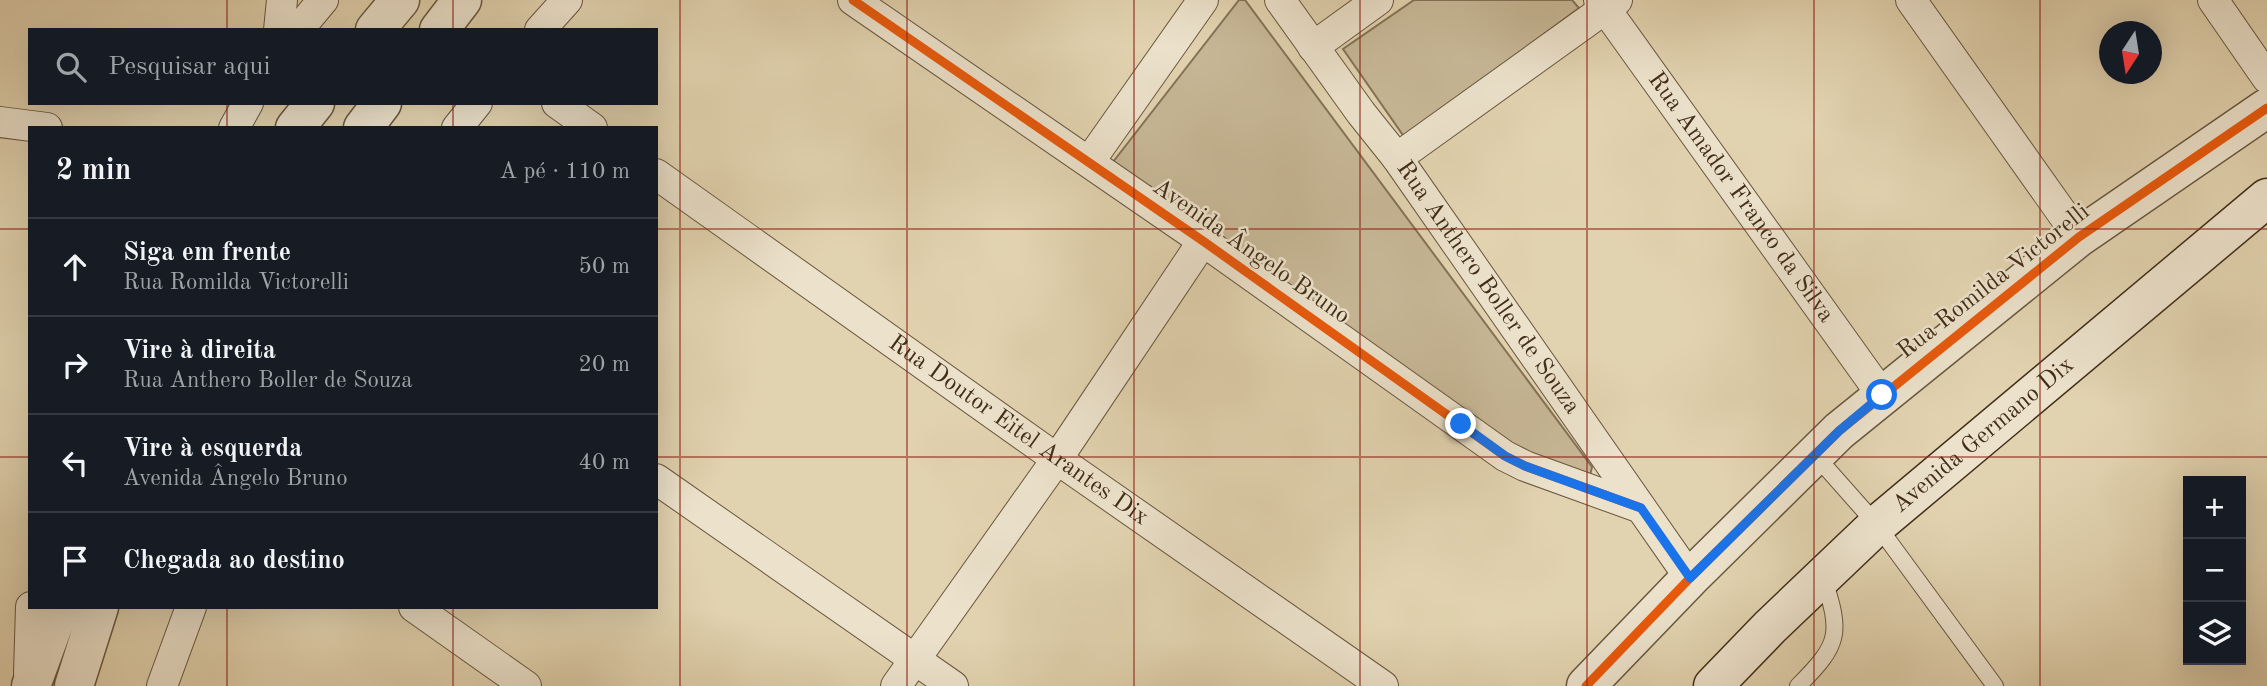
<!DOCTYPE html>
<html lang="pt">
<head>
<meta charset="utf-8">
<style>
  body { margin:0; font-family:"Old Standard TT",serif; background:#242831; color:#f1f3f6 }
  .controls { position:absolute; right:21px; bottom:21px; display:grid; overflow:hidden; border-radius:0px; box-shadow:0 7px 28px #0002 }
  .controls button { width:63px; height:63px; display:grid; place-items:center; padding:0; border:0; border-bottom:2px solid #363941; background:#171b24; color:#f1f3f6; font:35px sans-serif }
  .compass { position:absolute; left:2099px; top:21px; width:63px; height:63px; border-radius:50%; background:#171b24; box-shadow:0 7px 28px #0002; rotate:192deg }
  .stop { position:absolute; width:21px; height:21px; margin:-16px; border:5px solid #1a73e8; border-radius:50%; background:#fff }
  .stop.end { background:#1a73e8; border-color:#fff; box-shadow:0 2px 7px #0008 }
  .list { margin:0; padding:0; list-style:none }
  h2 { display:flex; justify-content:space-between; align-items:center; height:91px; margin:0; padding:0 28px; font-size:30px }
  h2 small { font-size:23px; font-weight:400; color:#9ea1a6 }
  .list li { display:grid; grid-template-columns:46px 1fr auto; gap:21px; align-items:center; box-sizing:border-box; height:98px; padding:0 28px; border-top:2px solid #363941 }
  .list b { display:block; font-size:26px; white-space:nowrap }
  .list p { margin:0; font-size:23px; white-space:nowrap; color:#9ea1a6 }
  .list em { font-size:23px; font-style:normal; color:#9ea1a6 }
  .icon { flex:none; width:38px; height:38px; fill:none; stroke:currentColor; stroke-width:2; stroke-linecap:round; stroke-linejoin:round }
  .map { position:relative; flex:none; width:2267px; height:686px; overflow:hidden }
  .search { position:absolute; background:#171b24; box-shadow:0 7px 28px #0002; left:28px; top:28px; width:630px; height:77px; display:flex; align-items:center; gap:18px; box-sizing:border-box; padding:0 24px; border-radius:0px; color:#9ea1a6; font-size:26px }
  .panel { position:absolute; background:#171b24; box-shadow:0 7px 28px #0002; left:28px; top:126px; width:630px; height:483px; border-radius:0px }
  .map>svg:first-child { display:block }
  .green { fill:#c7b796; stroke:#847257; stroke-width:2 }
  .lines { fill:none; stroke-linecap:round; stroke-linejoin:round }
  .service-casing { stroke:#69573e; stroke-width:18 }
  .minor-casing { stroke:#69573e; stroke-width:32 }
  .tertiary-casing { stroke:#69573e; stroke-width:41 }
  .secondary-casing { stroke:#412e18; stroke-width:41 }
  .service { stroke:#ece2cc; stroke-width:16 }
  .minor { stroke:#ece2cc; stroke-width:30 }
  .tertiary { stroke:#ece2cc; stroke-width:38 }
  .secondary { stroke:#ece2cc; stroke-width:38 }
  .cycleway-casing { stroke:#ece2cc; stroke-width:13 }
  .cycleway { stroke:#e8590c; stroke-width:9 }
  .route { stroke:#1a73e8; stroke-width:9 }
  .grid { fill:none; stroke:#8f2418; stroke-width:2; stroke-opacity:0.55 }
  .labels { text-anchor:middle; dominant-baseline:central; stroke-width:5; stroke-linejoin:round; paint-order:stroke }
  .street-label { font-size:24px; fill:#412e18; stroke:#ece2cc }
</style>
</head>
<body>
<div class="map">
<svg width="2267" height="686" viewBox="0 0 2267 686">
  <rect width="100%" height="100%" fill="#e2d3b0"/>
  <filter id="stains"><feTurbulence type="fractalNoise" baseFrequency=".00286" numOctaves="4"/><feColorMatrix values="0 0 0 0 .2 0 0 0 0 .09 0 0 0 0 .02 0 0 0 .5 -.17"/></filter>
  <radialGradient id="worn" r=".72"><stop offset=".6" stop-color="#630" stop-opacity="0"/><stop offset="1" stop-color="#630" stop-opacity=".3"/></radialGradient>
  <path class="green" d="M 1239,0 L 1245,0 L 1592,467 L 1587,488 L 1461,424 L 1113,162 Z
    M 1414,0 L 1572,0 L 1579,8 L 1405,138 L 1343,49 Z"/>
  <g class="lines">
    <defs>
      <path id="service" d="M 1815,455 L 1877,525 L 1995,686
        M 1798,686 C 1840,644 1842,634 1823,577"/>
      <g id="minor">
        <path d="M 853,0 L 1203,241 L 1505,456 L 1525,466 L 1641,508"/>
        <path id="s1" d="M 1280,0 L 1361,113 L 1397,158 L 1690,578"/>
        <path id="s2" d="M 1599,0 L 1882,395"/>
        <path d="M 1911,0 L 2079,237"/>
        <path d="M 2213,0 L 2267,78"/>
        <path d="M 279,30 L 282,0"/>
        <path d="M 298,30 L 323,0"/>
        <path d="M 540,30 L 567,0"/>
        <path d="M 1313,47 L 1378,0"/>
        <path d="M 557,103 L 592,128"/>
        <path d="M 0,122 L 47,128"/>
        <path d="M 234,128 L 248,103"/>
        <path d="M 457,128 L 477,103"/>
        <path d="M 1397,158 L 1617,0"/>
        <path d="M 1089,162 L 1203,0"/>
        <path id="s3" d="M 656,174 L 1057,459 L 1383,686"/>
        <path d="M 656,479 L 953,686"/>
        <path d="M 414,607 L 526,686"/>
        <path d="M 29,673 L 31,607"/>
        <path d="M 162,686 L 191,607"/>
        <path d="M 896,686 L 1057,459 L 1203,241"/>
      </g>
      <path id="tertiary" d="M 375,30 L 400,0
        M 439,30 L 462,0
        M 295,128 L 315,103
        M 363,128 L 382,103
        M 31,686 L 60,607
        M 74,686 L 99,607
        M 1586,686 L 1690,578 L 1839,431 L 2079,237 L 2267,108"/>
      <g id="secondary">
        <path id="s4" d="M 1713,686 L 1770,627 L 1877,525 L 2267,198"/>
      </g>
    </defs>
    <use href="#service" class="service-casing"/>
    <use href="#minor" class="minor-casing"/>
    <use href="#tertiary" class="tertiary-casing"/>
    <use href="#secondary" class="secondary-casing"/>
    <use href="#service" class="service"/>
    <use href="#minor" class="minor"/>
    <use href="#tertiary" class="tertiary"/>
    <use href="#secondary" class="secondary"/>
    <defs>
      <path id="cycleway" d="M 853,0 L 1203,241 L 1505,456 L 1525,466 L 1641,508
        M 1586,686 L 1690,578 L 1839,431 L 2079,237 L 2267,108"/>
    </defs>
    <use href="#cycleway" class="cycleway-casing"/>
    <use href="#cycleway" class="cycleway"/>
  </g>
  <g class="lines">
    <path class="route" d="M 1461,424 L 1505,456 L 1525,466 L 1641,508 L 1690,578 L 1839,431 L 1882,395"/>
  </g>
  <path class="grid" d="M 227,0 L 227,30M 453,0 L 453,30M 680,0 L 680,686M 907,0 L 907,686M 1134,0 L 1134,686M 1360,0 L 1360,686M 1587,0 L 1587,686M 1814,0 L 1814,686M 2040,0 L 2040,686M 227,103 L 227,128M 453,103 L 453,128M 0,229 L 30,229M 656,229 L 2267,229M 0,457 L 30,457M 656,457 L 2267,457M 227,607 L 227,686M 453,607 L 453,686"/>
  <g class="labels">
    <g class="street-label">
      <text stroke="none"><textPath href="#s2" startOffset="243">Rua Amador Franco da Silva</textPath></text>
      <text transform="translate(1251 252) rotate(35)">Avenida Ângelo Bruno</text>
      <text transform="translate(1994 282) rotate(-38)">Rua Romilda Victorelli</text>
      <text stroke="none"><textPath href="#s1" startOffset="355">Rua Anthero Boller de Souza</textPath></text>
      <text stroke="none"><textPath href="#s3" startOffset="444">Rua Doutor Eitel Arantes Dix</textPath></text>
      <text stroke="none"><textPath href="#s4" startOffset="369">Avenida Germano Dix</textPath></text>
    </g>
  </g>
  <rect width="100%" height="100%" filter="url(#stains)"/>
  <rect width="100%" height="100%" fill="url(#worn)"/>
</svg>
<div class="controls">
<button>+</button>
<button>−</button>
<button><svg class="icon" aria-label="layers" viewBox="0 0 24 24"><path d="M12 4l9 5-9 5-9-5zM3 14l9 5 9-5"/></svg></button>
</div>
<svg class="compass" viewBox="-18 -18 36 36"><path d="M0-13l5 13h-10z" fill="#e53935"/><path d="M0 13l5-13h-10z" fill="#9ea1a6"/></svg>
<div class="stop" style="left:1882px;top:395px"></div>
<div class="stop end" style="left:1461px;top:424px"></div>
<div class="search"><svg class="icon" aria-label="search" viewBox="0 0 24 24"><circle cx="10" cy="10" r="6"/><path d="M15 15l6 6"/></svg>Pesquisar aqui</div>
<section class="panel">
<h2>2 min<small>A pé · 110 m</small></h2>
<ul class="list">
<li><svg class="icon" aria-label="ahead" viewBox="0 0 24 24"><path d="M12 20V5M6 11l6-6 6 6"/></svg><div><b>Siga em frente</b><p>Rua Romilda Victorelli</p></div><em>50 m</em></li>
<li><svg class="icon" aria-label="right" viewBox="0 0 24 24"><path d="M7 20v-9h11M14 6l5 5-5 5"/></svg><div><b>Vire à direita</b><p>Rua Anthero Boller de Souza</p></div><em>20 m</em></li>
<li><svg class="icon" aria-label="left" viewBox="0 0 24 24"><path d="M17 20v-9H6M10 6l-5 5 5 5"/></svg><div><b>Vire à esquerda</b><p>Avenida Ângelo Bruno</p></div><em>40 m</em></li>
<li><svg class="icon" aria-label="arrive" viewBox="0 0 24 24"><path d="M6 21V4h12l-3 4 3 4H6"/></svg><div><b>Chegada ao destino</b></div></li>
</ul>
</section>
</div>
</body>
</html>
